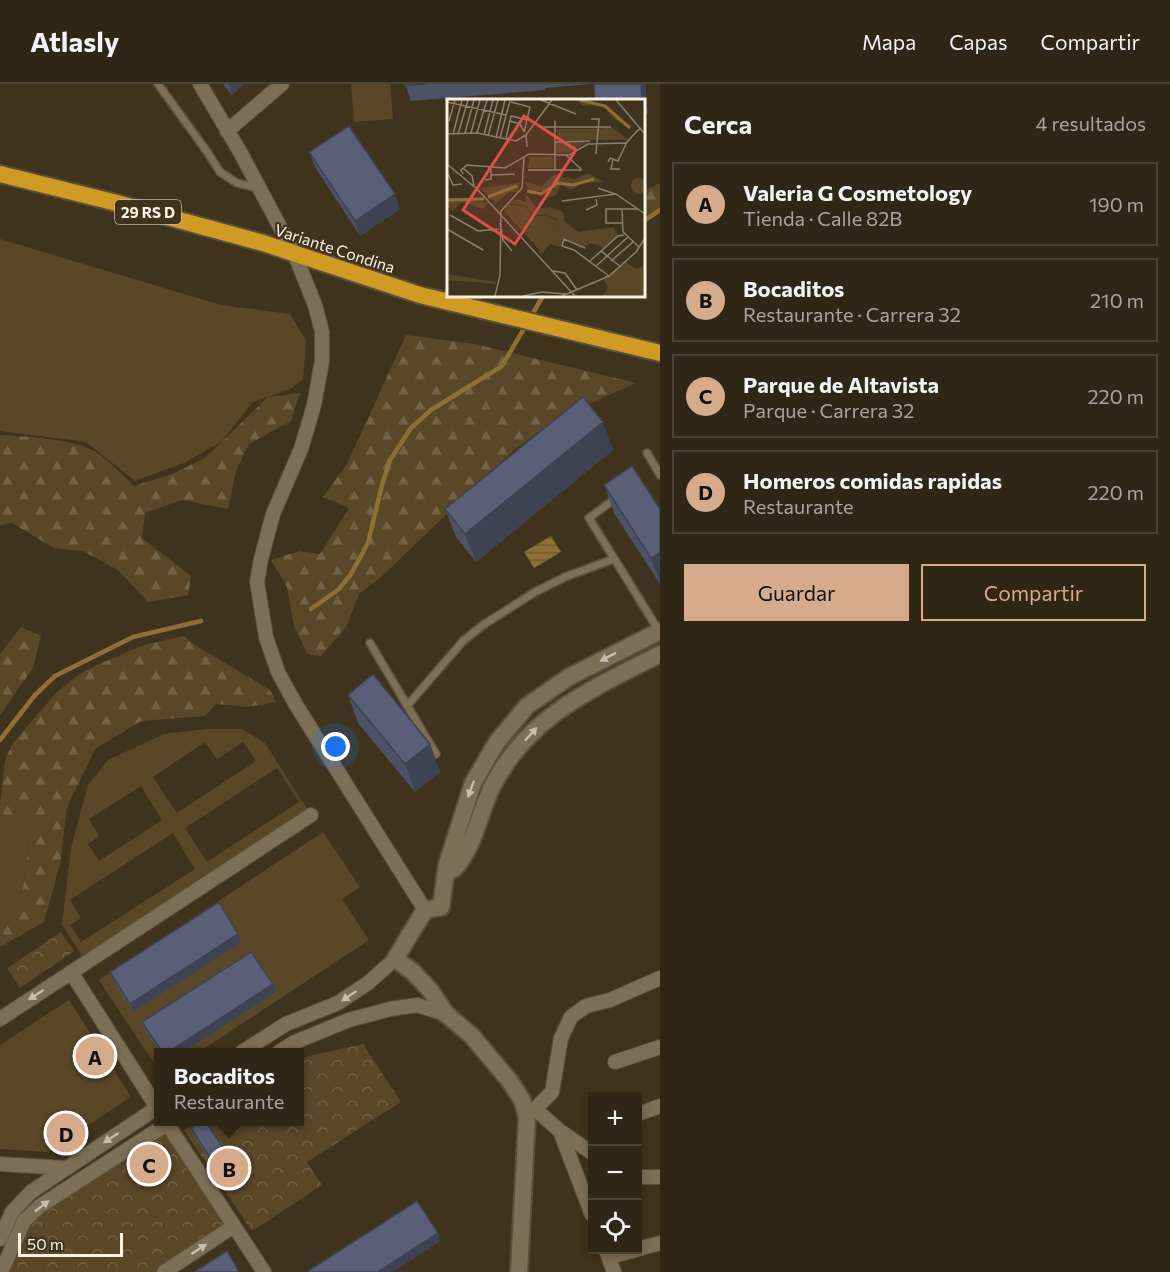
<!DOCTYPE html>
<html lang="es">
<head>
<meta charset="utf-8">
<style>
  body { margin:0; font-family:Commissioner,sans-serif; background:#382e1f; color:#f1f3f6 }
  .controls { position:absolute; right:18px; bottom:18px; display:grid; overflow:hidden; border-radius:0px; box-shadow:0 3px 9px #0003 }
  .controls button { width:54px; height:54px; display:grid; place-items:center; padding:0; border:0; border-bottom:2px solid #4b4335; background:#302616; color:#f1f3f6; font:30px sans-serif }
  .scale { position:absolute; left:18px; bottom:15px; width:105px; box-sizing:border-box; padding-left:6px; border:3px solid #faf2e4; border-top:0; font-size:16px; line-height:21px; white-space:nowrap; color:#faf2e4; -webkit-text-stroke:4px #40331d; paint-order:stroke }
  .you { position:absolute; left:336px; top:663px; width:21px; height:21px; margin:-15px; border:4px solid #fff; border-radius:50%; background:#1a73e8; box-shadow:0 0 0 9px #1a73e833 }
  .badge { display:grid; place-items:center; width:39px; height:39px; border-radius:50%; background:#d6ab8b; color:#111; font-size:20px; font-weight:700 }
  .pin { position:absolute; translate:-50% -50%; border:3px solid #fff; box-shadow:0 2px 6px #0006 }
  .popup { position:absolute; left:154px; top:964px; width:150px; height:78px; box-sizing:border-box; display:grid; place-content:center; border-radius:0px; background:#302616; filter:drop-shadow(0 2px 4px #0005); font-size:20px; white-space:nowrap; color:#a8a5a1 }
  .popup b { font-size:22px; color:#f1f3f6 }
  .popup::after { content:''; position:absolute; left:50%; top:100%; margin-left:-12px; border:12px solid transparent; border-top-color:#302616 }
  .list { margin:0; padding:0; list-style:none }
  h2 { display:flex; justify-content:space-between; align-items:center; height:78px; margin:0; padding:0 24px; font-size:26px }
  h2 small { font-size:20px; font-weight:400; color:#a8a5a1 }
  .list li { display:grid; grid-template-columns:39px 1fr auto; gap:18px; align-items:center; box-sizing:border-box; height:84px; margin:0 12px 12px; padding:0 12px; border:2px solid #4b4335; border-radius:0px }
  .list b { display:block; font-size:22px; white-space:nowrap }
  .list p { margin:0; font-size:20px; white-space:nowrap; color:#a8a5a1 }
  .list em { font-size:20px; font-style:normal; color:#a8a5a1 }
  .actions { display:flex; gap:12px; padding:18px 24px }
  .actions a { flex:1; padding:14px 0; border:2px solid #d6ab8b; border-radius:0px; text-align:center; font-size:21px; color:#d6ab8b }
  .actions .main { background:#d6ab8b; color:#111 }
  .icon { flex:none; width:33px; height:33px; fill:none; stroke:currentColor; stroke-width:2; stroke-linecap:round; stroke-linejoin:round }
  .map { position:relative; flex:none; width:660px; height:1188px; overflow:hidden }
  header { display:flex; align-items:center; gap:36px; box-sizing:border-box; height:84px; padding:0 30px; background:#302616; border-bottom:2px solid #4b4335 }
  header strong { font-size:28px }
  nav { display:flex; gap:33px; margin-inline-start:auto; font-size:21px }
  main { display:flex }
  aside { flex:1; background:#302616 }
  .map>svg:first-child { display:block }
  .grass { fill:#594727; fill-rule:evenodd }
  .forest { fill:url(#forest-firs) }
  .park { fill:url(#park-crowns) }
  .water { fill:url(#water-rules) }
  .lines { fill:none; stroke-linecap:round; stroke-linejoin:round }
  .stream { stroke:#8e6f35; stroke-width:4.5 }
  .service-casing { stroke:#5a4f3b; stroke-width:10 }
  .minor-casing { stroke:#5a4f3b; stroke-width:16 }
  .tertiary-casing { stroke:#5a4f3b; stroke-width:20 }
  .trunk-casing { stroke:#5a4f3b; stroke-width:20 }
  .service { stroke:#7d6e56; stroke-width:7 }
  .minor { stroke:#7d6e56; stroke-width:14 }
  .tertiary { stroke:#7d6e56; stroke-width:16 }
  .trunk { stroke:#d09b22; stroke-width:16 }
  .wall { fill:#4d5266 }
  .shaded-wall { fill:#3f4253 }
  .building { fill:#5a5f77; stroke:#3f4253; stroke-width:1.5 }
  .oneway { fill:#c8bdab }
  .labels { text-anchor:middle; dominant-baseline:central; stroke-width:4.5; stroke-linejoin:round; paint-order:stroke }
  .shield { fill:#40331d; stroke:#c2b9a8; stroke-width:1.5 }
  .shield-label { font-size:15px; font-weight:bold; fill:#faf2e4 }
  .street-label { font-size:16px; fill:#faf2e4; stroke:#40331d }
  .inset-river { fill:none; stroke:#8e6f35; stroke-width:3 }
  .inset-road { fill:none; stroke:#8a7f6d; stroke-width:1.5 }
  .view { fill:#dd504e; fill-opacity:0.15; stroke:#dd504e; stroke-width:3 }
  .inset-edge { fill:none; stroke:#faf2e4; stroke-width:3 }
</style>
</head>
<body>
<header>
<strong>Atlasly</strong>
<nav><a>Mapa</a><a>Capas</a><a>Compartir</a></nav>
</header>
<main>
<div class="map">
<svg width="660" height="1188" viewBox="0 0 660 1188">
  <defs>
    <pattern id="forest-firs" width="22" height="20" patternUnits="userSpaceOnUse" patternTransform="scale(1.5)"><rect width="22" height="20" fill="#594727"/><path d="M5 1l3.5 6h-7zM16 11l3.5 6h-7z" fill="#726246"/></pattern>
    <pattern id="park-crowns" width="20" height="18" patternUnits="userSpaceOnUse" patternTransform="scale(1.5)"><rect width="20" height="18" fill="#594727"/><path d="M2 6a3 3 0 1 1 6 0M12 15a3 3 0 1 1 6 0" fill="none" stroke="#726246"/></pattern>
    <pattern id="water-rules" width="6" height="5" patternUnits="userSpaceOnUse" patternTransform="scale(1.5)"><rect width="6" height="5" fill="#8e6f35"/><path d="M0 2.5h6" fill="none" stroke="#6c5c3c"/></pattern>
  </defs>
  <rect width="100%" height="100%" fill="#40331d"/>
  <path class="grass" d="M 351,0 L 390,0 L 393,35 L 354,38 Z
    M 0,155 L 221,221 L 290,230 L 306,257 L 303,296 L 290,305 L 253,318 L 221,358 L 184,379 L 135,397 L 86,358 L 0,347 Z
    M 207,645 L 242,645 L 265,659 L 311,731 L 86,878 L 62,841 L 71,764 L 88,701 L 108,676 L 164,650 ZM 205,658 L 217,675 L 243,658 L 256,677 L 177,729 L 153,693 ZM 277,684 L 299,718 L 207,778 L 185,744 ZM 141,702 L 162,736 L 99,777 L 88,760 L 99,752 L 89,735 ZM 173,749 L 195,785 L 81,858 L 70,841 L 81,834 L 70,816 Z
    M 21,720 L 29,729 L 30,750 L 23,805 L 12,824 L 0,828 L 0,750 Z
    M 323,748 L 360,803 L 342,815 L 369,856 L 199,968 L 158,968 L 158,985 L 99,896 Z
    M 69,916 L 131,1013 L 48,1068 L 0,1065 L 0,961 Z"/>
  <path class="forest" d="M 660,99 L 660,128 L 644,136 L 644,107 Z
    M 406,251 L 475,260 L 636,299 L 562,332 L 516,364 L 381,493 L 359,510 L 346,543 L 321,572 L 307,570 L 294,542 L 287,503 L 271,476 L 299,467 L 320,470 L 349,424 L 323,413 L 347,380 Z
    M 300,309 L 291,337 L 249,360 L 236,387 L 228,425 L 182,416 L 145,429 L 142,454 L 191,492 L 188,511 L 148,518 L 118,486 L 83,467 L 54,464 L 12,439 L 0,441 L 0,351 C 23,352 61,355 83,362 C 102,368 120,389 134,402 L 172,390 L 205,374 L 268,313 Z
    M 21,543 L 41,552 L 33,584 L 0,631 L 0,570 Z
    M 184,552 L 195,561 L 270,606 L 276,618 L 248,623 L 216,620 L 205,632 L 141,637 L 95,665 L 67,723 L 60,780 L 44,838 L 0,863 L 0,828 L 12,824 L 23,805 L 30,750 L 29,729 L 21,720 L 0,750 L 0,720 L 5,676 L 13,659 L 56,609 L 78,591 L 97,581 L 144,561 Z"/>
  <path class="park" d="M 61,848 L 74,867 L 20,904 L 7,884 Z
    M 363,960 L 401,1018 L 307,1078 L 322,1101 L 252,1147 L 184,1046 L 197,1038 L 300,1038 L 300,974 Z
    M 167,1039 L 234,1142 L 164,1188 L 1,1188 L 24,1137 Z"/>
  <path class="water" d="M 551,452 L 561,468 L 534,484 L 524,468 Z"/>
  <g class="lines">
    <path class="stream" d="M 644,137 L 660,126
      M 311,525 L 339,505 L 351,490 L 368,459 L 382,401 L 390,376 L 411,344 L 431,326 L 502,282 L 543,212
      M 0,656 L 35,611 L 55,592 L 133,553 L 201,537"/>
    <defs>
      <path id="service" d="M 158,0 L 208,69 L 220,88 L 237,99 L 257,104
        M 647,369 L 660,391
        M 616,414 L 589,434 L 659,547
        M 370,559 L 436,670
        M 407,622 L 463,557 L 483,541 L 535,508 L 565,493 L 614,475"/>
      <path id="minor" d="M 200,0 L 239,66 L 295,171 L 315,221 L 322,248 L 322,277 L 314,321 L 301,365 L 273,430 L 261,475 L 257,498 L 266,553 L 278,588 L 296,621 L 425,826
        M 227,47 L 282,0
        M 71,888 L 158,1025
        M 0,935 L 311,731
        M 242,968 L 286,940 L 338,919 L 368,899 L 395,875
        M 279,968 L 295,958 L 349,936 L 390,925 L 417,921 L 446,930
        M 615,978 L 660,963
        M 535,1025 L 560,1047 L 592,1069
        M 638,1030 L 660,1022
        M 527,1033 L 552,1008 L 561,954 L 571,933 L 586,922 L 610,916 L 660,894
        M 166,1038 L 264,1188
        M 560,1047 L 592,1131
        M 0,1080 L 65,1084
        M 638,1093 L 660,1093
        M 0,1155 L 12,1128 L 31,1108 L 158,1023
        M 638,1165 L 660,1159
        M 606,1166 L 614,1188
        M 609,1173 L 636,1166
        M 1,1188 L 24,1137 L 40,1122 L 170,1038
        M 164,1188 L 234,1142"/>
      <path id="tertiary" d="M 447,786 L 454,785 C 475,763 479,728 493,701 C 529,631 594,604 660,570
        M 519,1188 L 527,1033 L 522,1016 L 509,996 L 471,951 L 446,930 L 430,906 L 412,887 L 395,875 L 425,826 L 441,823 L 447,780 L 473,699 L 497,658 L 527,622 L 569,593 L 660,547"/>
      <path id="trunk" d="M 0,90 L 113,118 L 263,159 L 420,211 L 660,269"/>
    </defs>
    <use href="#service" class="service-casing"/>
    <use href="#minor" class="minor-casing"/>
    <use href="#tertiary" class="tertiary-casing"/>
    <use href="#trunk" class="trunk-casing"/>
    <use href="#service" class="service"/>
    <use href="#minor" class="minor"/>
    <use href="#tertiary" class="tertiary"/>
    <use href="#trunk" class="trunk"/>
  </g>
  <path class="wall" d="M 223,0 L 244,0 L 232,11 Z
    M 405,0 L 590,0 L 545,4 L 546,6 L 411,17 Z
    M 594,0 L 645,0 L 648,30 L 644,30 L 644,16 L 595,16 Z
    M 309,68 L 400,125 L 360,152 L 315,83 Z
    M 613,366 L 476,478 L 456,453 L 445,425 Z
    M 604,401 L 660,425 L 660,500 L 614,429 Z
    M 348,611 L 430,660 L 440,688 L 415,708 L 358,639 Z
    M 238,850 L 241,858 L 133,928 L 113,896 L 110,888 Z
    M 273,900 L 276,908 L 182,969 L 161,969 L 145,946 L 142,938 Z
    M 191,1044 L 234,1080 L 237,1087 L 223,1096 L 194,1052 Z"/>
  <path class="shaded-wall" d="M 229,0 L 244,0 L 232,11 Z
    M 641,0 L 645,0 L 648,30 L 642,14 Z
    M 395,110 L 400,125 L 360,152 L 355,137 Z
    M 603,338 L 613,366 L 476,478 L 465,450 Z
    M 660,468 L 660,499 L 651,474 Z
    M 430,660 L 440,688 L 415,708 L 405,680 Z
    M 238,850 L 241,858 L 133,928 L 130,920 Z
    M 273,900 L 276,908 L 182,969 L 167,969 Z
    M 234,1080 L 237,1087 L 223,1096 L 220,1089 Z
    M 438,1149 L 441,1157 L 393,1188 L 378,1188 Z"/>
  <path class="building" d="M 405,0 L 427,0 L 405,2 Z
    M 594,0 L 641,0 L 642,14 L 618,16 L 595,16 Z
    M 349,42 L 395,110 L 355,137 L 309,68 Z
    M 583,313 L 603,338 L 465,450 L 445,425 Z
    M 632,382 L 660,425 L 660,468 L 651,474 L 604,401 Z
    M 373,590 L 430,660 L 405,680 L 348,611 Z
    M 219,818 L 238,850 L 130,920 L 110,888 Z
    M 251,868 L 273,900 L 167,969 L 163,969 L 142,938 Z
    M 201,1038 L 206,1038 L 234,1080 L 220,1089 L 191,1044 Z
    M 417,1117 L 438,1149 L 378,1188 L 309,1188 L 308,1187 Z
    M 227,1167 L 239,1188 L 194,1188 Z"/>
  <defs><path id="oneway-solid" d="M-6-.8H1V-3.2L6.5 0L1 3.2V.8H-6Z" transform="scale(1.5)"/></defs>
  <g class="oneway">
    <use href="#oneway-solid" transform="translate(608 573) rotate(153)"/>
    <use href="#oneway-solid" transform="translate(531 650) rotate(-48)"/>
    <use href="#oneway-solid" transform="translate(471 705) rotate(110)"/>
    <use href="#oneway-solid" transform="translate(36 911) rotate(147)"/>
    <use href="#oneway-solid" transform="translate(349 912) rotate(146)"/>
    <use href="#oneway-solid" transform="translate(111 1054) rotate(147)"/>
    <use href="#oneway-solid" transform="translate(42 1122) rotate(-38)"/>
    <use href="#oneway-solid" transform="translate(199 1165) rotate(-33)"/>
  </g>
  <g class="labels">
    <rect class="shield" x="115" y="116" width="66" height="24" rx="4.5"/>
    <g class="shield-label">
      <text x="148" y="128">29 RS D</text>
    </g>
    <g class="street-label">
      <text transform="translate(335 164) rotate(18)">Variante Condina</text>
    </g>
  </g>
  <g transform="translate(447 15)">
    <rect width="198" height="198" fill="#40331d"/>
    <path d="M 130,1 L 160,6 L 184,29 L 168,21 L 156,6 L 136,7 ZM 165,28 L 181,41 L 110,41 L 110,30 L 151,30 L 153,35 L 151,30 ZM 83,58 L 106,58 L 106,69 L 81,69 ZM184 87a8 8 0 1 1 16 0a8 8 0 1 1-16 0ZM 59,106 L 78,107 L 86,118 L 98,116 L 109,121 L 112,131 L 107,130 L 101,136 L 103,145 L 93,157 L 93,152 L 57,112 Z" fill="#594727"/>
    <path d="M 141,74 L 156,83 L 136,84 L 124,91 L 114,86 L 109,96 L 94,101 L 108,89 L 90,94 L 82,92 L 78,83 L 94,87 L 107,76 L 128,80 ZM 73,84 L 71,93 L 62,93 L 49,104 L 33,89 ZM 79,95 L 90,110 L 103,108 L 116,113 L 118,123 L 131,133 L 166,128 L 171,136 L 157,149 L 145,144 L 138,148 L 117,139 L 113,148 L 100,144 L 101,136 L 107,130 L 112,131 L 109,120 L 98,115 L 86,117 L 78,106 L 60,105 L 72,100 L 78,103 ZM 0,99 L 16,100 L 41,104 L 36,110 L 15,103 L 6,112 L 0,108 ZM 179,163 L 189,170 L 198,167 L 198,197 L 156,197 L 161,189 L 157,181 ZM 0,175 L 49,183 L 49,185 L 0,181 Z" fill="#594727"/>
    <path d="M 141,42 L 122,54 L 108,54 L 108,43 Z" fill="#594727"/>
    <path class="inset-river" d="M 133,1 L 158,7 L 183,29M 80,92 L 94,95 L 111,84 L 126,86 L 147,80M 41,98 L 70,87M 0,101 L 37,100"/>
    <path class="inset-road" d="M 94,1 L 129,15M 169,1 L 198,35M 0,3 L 59,16M 64,3 L 83,8 L 77,33M 144,20 L 152,20 L 149,55M 2,22 L 8,1M 63,22 L 73,25 L 77,33M 108,22 L 108,71M 95,28 L 164,28M 18,34 L 27,1M 24,34 L 33,1M 30,34 L 40,1M 0,35 L 30,34 L 69,42 L 79,36M 6,35 L 15,1M 11,35 L 21,1M 37,36 L 46,1M 41,37 L 51,1M 49,39 L 58,1M 53,39 L 63,2M 59,39 L 64,17 L 80,21M 108,43 L 143,42M 80,48 L 79,36 L 105,1M 119,56 L 135,71M 166,60 L 164,70 L 173,70M 161,63 L 163,59 L 171,62 L 180,43M 0,65 L 31,91 L 128,197M 16,69 L 25,77 L 27,87M 81,71 L 135,71M 1,75 L 6,86 L 15,85M 16,75 L 14,71 L 20,66 L 58,69 L 82,55 L 122,56 L 141,45 L 179,44 L 193,29M 44,76 L 68,75M 38,81 L 44,80 L 44,68M 151,89 L 168,95M 115,102 L 169,95 L 198,115M 175,110 L 176,133 L 192,148M 139,111 L 150,106 L 149,100M 3,116 L 31,132 L 52,130M 53,124 L 56,141 L 65,152M 175,124 L 159,124 L 159,110 L 190,110M 0,130 L 36,151M 138,149 L 117,140 L 115,147 L 127,151 L 162,177M 154,152 L 174,168M 143,162 L 171,137 L 177,136M 164,162 L 186,143M 149,167 L 181,138M 106,172 L 118,174 L 130,191M 48,197 L 53,176 L 54,112 L 75,89 L 77,58M 76,197 L 95,193 L 119,195M 115,197 L 162,177 L 189,153 L 198,139"/>
    <path class="view" d="M 77,17 L 129,51 L 68,145 L 16,111 Z"/>
    <rect width="198" height="198" class="inset-edge"/>
  </g>
</svg>
<div class="controls">
<button>+</button>
<button>−</button>
<button><svg class="icon" aria-label="locate" viewBox="0 0 24 24"><circle cx="12" cy="12" r="6"/><path d="M12 2v4M12 18v4M2 12h4M18 12h4"/></svg></button>
</div>
<div class="scale">50 m</div>
<div class="you"></div>
<div class="pin badge" style="left:95px;top:972px">A</div>
<div class="pin badge" style="left:229px;top:1084px">B</div>
<div class="popup"><b>Bocaditos</b>Restaurante</div>
<div class="pin badge" style="left:149px;top:1080px">C</div>
<div class="pin badge" style="left:66px;top:1049px">D</div>
</div>
<aside>
<h2>Cerca<small>4 resultados</small></h2>
<ul class="list">
<li><span class="badge">A</span><div><b>Valeria G Cosmetology</b><p>Tienda · Calle 82B</p></div><em>190 m</em></li>
<li><span class="badge">B</span><div><b>Bocaditos</b><p>Restaurante · Carrera 32</p></div><em>210 m</em></li>
<li><span class="badge">C</span><div><b>Parque de Altavista</b><p>Parque · Carrera 32</p></div><em>220 m</em></li>
<li><span class="badge">D</span><div><b>Homeros comidas rapidas</b><p>Restaurante</p></div><em>220 m</em></li>
</ul>
<div class="actions"><a class="main">Guardar</a><a>Compartir</a></div>
</aside>
</main>
</body>
</html>
